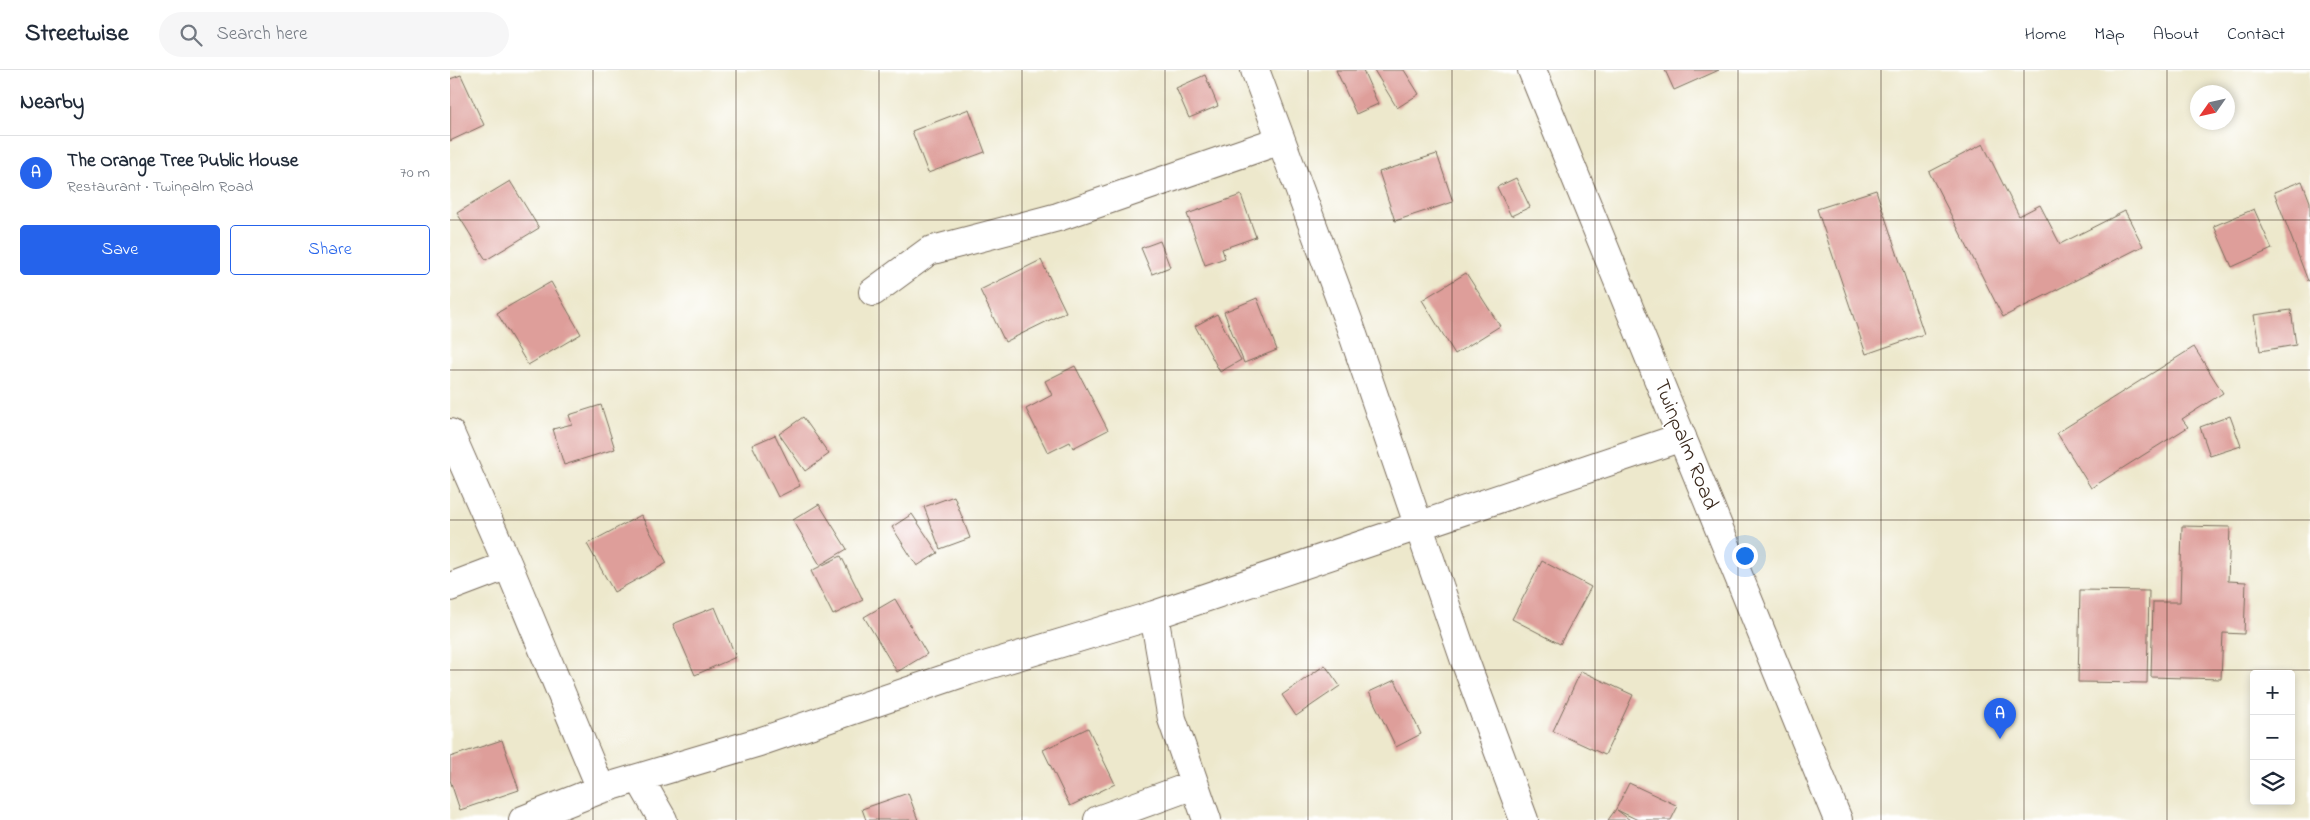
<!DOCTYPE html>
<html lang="en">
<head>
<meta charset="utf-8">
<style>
  body { margin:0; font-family:"Indie Flower",sans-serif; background:#f6f6f7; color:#1f2937 }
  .controls { position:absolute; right:15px; bottom:15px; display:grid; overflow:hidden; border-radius:5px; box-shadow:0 2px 8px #0003 }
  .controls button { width:45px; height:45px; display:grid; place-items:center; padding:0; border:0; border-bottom:1px solid #e0e1e3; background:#fff; color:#1f2937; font:25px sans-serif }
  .compass { position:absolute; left:1740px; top:15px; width:45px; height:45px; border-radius:50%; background:#fff; box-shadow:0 2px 8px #0003; rotate:236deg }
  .you { position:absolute; left:1294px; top:485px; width:18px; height:18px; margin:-12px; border:4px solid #fff; border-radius:50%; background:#1a73e8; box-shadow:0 0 0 8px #1a73e833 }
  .badge { display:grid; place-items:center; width:32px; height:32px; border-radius:50%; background:#2563eb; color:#fff; font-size:16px; font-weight:700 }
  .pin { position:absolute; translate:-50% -41px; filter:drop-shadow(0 1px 2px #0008) }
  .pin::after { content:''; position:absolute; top:26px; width:18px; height:15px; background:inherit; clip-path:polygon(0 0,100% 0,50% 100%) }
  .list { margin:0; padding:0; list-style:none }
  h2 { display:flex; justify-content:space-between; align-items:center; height:65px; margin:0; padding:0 20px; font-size:21px }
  h2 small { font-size:16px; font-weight:400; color:#747a83 }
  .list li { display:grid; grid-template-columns:32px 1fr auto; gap:15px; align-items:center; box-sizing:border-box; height:75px; padding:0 20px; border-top:1px solid #e0e1e3 }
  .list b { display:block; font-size:19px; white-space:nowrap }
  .list p { margin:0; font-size:16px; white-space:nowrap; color:#747a83 }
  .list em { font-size:16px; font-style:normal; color:#747a83 }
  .actions { display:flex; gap:10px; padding:15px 20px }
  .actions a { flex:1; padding:11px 0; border:1px solid #2563eb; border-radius:5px; text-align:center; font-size:18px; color:#2563eb }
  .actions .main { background:#2563eb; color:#fff }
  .icon { flex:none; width:28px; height:28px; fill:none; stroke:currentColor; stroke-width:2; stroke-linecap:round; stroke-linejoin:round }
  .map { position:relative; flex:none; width:1860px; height:750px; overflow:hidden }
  header { display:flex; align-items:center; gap:30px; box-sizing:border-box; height:70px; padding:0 25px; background:#fff; border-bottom:1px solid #e0e1e3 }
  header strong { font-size:24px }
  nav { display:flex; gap:28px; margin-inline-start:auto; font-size:18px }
  .search { width:350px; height:45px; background:#f6f6f7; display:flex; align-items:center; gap:12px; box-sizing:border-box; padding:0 18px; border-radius:28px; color:#747a83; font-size:19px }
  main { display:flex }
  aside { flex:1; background:#fff }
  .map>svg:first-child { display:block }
  .building { fill:#de9e9a }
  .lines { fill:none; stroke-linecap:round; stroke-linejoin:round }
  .minor-casing { stroke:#796c5b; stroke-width:30 }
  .major-casing { stroke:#796c5b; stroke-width:30 }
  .minor { stroke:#fff; stroke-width:28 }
  .major { stroke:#fff; stroke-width:28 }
  .grid { fill:none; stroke:#3b2a1e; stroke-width:1; stroke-opacity:0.55 }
  .labels { text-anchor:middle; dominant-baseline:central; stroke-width:4; stroke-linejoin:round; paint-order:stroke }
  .street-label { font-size:22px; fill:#3b2a1e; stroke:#fff }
</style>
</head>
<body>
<header>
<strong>Streetwise</strong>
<div class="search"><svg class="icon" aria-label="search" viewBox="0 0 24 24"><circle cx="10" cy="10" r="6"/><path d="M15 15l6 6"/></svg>Search here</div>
<nav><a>Home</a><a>Map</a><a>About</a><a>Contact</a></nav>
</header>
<main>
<aside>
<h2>Nearby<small></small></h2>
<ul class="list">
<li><span class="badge">A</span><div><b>The Orange Tree Public House</b><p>Restaurant · Twinpalm Road</p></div><em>70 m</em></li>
</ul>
<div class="actions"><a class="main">Save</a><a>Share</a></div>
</aside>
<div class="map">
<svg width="1860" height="750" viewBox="0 0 1860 750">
  <rect width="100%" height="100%" fill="#fff"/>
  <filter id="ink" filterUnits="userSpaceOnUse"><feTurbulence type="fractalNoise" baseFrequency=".02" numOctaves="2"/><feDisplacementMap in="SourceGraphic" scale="10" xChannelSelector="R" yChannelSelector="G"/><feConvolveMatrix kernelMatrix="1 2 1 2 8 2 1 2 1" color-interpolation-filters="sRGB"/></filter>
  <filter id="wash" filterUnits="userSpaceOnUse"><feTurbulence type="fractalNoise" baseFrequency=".0096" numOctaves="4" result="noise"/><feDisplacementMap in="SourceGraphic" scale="20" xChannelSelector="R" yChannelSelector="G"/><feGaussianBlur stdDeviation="1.12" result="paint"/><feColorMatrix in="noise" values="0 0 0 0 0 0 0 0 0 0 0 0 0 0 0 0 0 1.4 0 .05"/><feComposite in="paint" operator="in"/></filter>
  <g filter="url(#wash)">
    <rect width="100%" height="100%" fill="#ede8cc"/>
    <g id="blocks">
      <path class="building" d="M 886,0 L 913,0 L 928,34 L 906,44 Z
        M 924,0 L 954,0 L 969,24 L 947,38 Z
        M 1215,0 L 1269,0 L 1224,20 Z
        M 11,5 L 34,55 L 0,71 L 0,9 Z
        M 755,5 L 768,36 L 739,48 L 726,18 Z
        M 519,39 L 535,82 L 478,103 L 462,61 Z
        M 1533,74 L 1569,146 L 1590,135 L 1610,174 L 1675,141 L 1693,176 L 1553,247 L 1479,102 Z
        M 987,84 L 1003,132 L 945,151 L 929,102 Z
        M 1066,108 L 1080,137 L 1061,146 L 1047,117 Z
        M 60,111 L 89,158 L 36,190 L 7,143 Z
        M 1852,111 L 1860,132 L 1860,210 L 1858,211 L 1824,122 Z
        M 1426,120 L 1474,264 L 1416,284 L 1367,139 Z
        M 791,125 L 806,167 L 772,179 L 775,188 L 755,195 L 737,144 Z
        M 1804,139 L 1822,179 L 1782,197 L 1764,156 Z
        M 710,171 L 720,197 L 702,204 L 691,178 Z
        M 591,190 L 616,242 L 555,272 L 530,220 Z
        M 1016,203 L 1050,256 L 1005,284 L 972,230 Z
        M 101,212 L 131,264 L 78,295 L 47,243 Z
        M 807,228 L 827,280 L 794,293 L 774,242 Z
        M 1841,240 L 1846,275 L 1810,281 L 1804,245 Z
        M 767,244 L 791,290 L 770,302 L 745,256 Z
        M 1744,277 L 1773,323 L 1732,349 L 1738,357 L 1641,418 L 1607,363 Z
        M 625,296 L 658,360 L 623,378 L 620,372 L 598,383 L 576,339 L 602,325 L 595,311 Z
        M 151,335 L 165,379 L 114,395 L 103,359 L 122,354 L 119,345 Z
        M 1780,346 L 1791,376 L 1760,386 L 1750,357 Z
        M 353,347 L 379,384 L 355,401 L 329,364 Z
        M 325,365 L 350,416 L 328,427 L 302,375 Z
        M 504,426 L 520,468 L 490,479 L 474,437 Z
        M 369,434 L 397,479 L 370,495 L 343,450 Z
        M 462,444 L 488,483 L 467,496 L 442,457 Z
        M 191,445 L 217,493 L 164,522 L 137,474 Z
        M 1732,456 L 1780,457 L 1778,511 L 1796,512 L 1794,564 L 1773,563 L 1771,609 L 1701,607 L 1703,532 L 1730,532 Z
        M 391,486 L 413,530 L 383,545 L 361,501 Z
        M 1092,491 L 1141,517 L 1110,574 L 1062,549 Z
        M 1630,520 L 1699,521 L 1697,613 L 1628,612 Z
        M 445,529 L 477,584 L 447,602 L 414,547 Z
        M 265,537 L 286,587 L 245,605 L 223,554 Z
        M 875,595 L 890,616 L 846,646 L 832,625 Z
        M 1131,601 L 1183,625 L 1155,685 L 1103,661 Z
        M 945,610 L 971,664 L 946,677 L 919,622 Z
        M 638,658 L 665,714 L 620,736 L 593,680 Z
        M 52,670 L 69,720 L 10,740 L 0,710 L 0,687 Z
        M 1179,713 L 1228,736 L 1221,750 L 1188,750 L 1167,740 L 1180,750 L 1158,750 L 1166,739 Z
        M 458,723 L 468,750 L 416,750 L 412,739 Z"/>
    </g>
  </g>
  <g filter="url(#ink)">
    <use href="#blocks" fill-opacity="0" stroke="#796c5b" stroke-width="1"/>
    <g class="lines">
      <defs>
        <path id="minor" d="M 805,0 L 899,253 L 1015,591 L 1074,750
          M 423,222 L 479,181 L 608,147 L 831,70
          M 0,363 L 58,495 L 151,719
          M 0,517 L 58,495
          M 704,545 L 722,649 L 757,750
          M 189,708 L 213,750
          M 73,750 L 151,719 L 309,672 L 518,601 L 704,545 L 1232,367
          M 648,750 L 744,715"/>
        <path id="major" d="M 1082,0 L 1388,750"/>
      </defs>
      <use href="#minor" class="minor-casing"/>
      <use href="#major" class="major-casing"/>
      <use href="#minor" class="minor"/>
      <use href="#major" class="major"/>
    </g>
  </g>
  <path class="grid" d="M 143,0 L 143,750M 286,0 L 286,750M 429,0 L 429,750M 572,0 L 572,750M 715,0 L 715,750M 858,0 L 858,750M 1002,0 L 1002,750M 1145,0 L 1145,750M 1288,0 L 1288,750M 1431,0 L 1431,750M 1574,0 L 1574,750M 1717,0 L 1717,750M 0,150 L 1860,150M 0,300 L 1860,300M 0,450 L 1860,450M 0,600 L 1860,600"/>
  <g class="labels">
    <g class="street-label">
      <text transform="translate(1235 375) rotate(68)">Twinpalm Road</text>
    </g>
  </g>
</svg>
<div class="controls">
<button>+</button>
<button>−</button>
<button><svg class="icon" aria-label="layers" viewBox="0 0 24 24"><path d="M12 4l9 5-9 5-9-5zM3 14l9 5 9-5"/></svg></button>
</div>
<svg class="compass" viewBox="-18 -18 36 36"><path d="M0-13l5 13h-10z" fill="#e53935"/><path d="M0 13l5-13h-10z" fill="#747a83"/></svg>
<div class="you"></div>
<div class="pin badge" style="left:1550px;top:669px">A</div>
</div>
</main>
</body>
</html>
